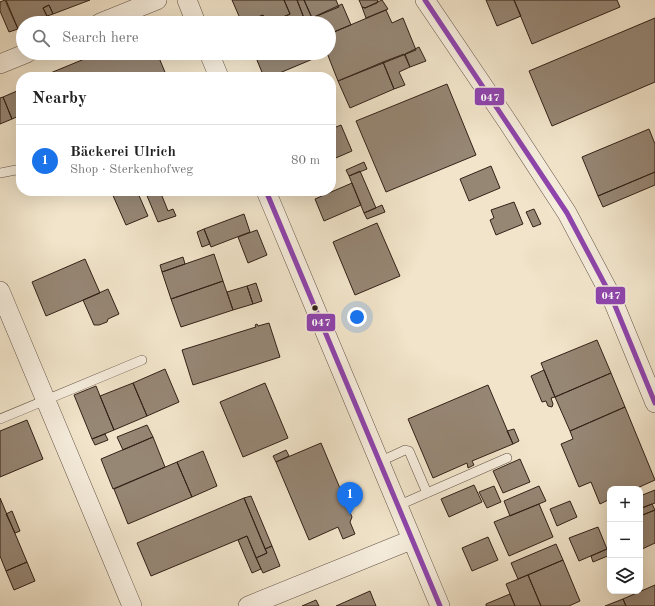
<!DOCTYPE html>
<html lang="en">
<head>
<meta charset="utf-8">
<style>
  body { margin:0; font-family:"Old Standard TT",serif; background:#f2f2f2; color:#222 }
  .controls { position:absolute; right:12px; bottom:12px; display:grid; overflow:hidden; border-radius:8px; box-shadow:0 4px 16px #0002 }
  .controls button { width:36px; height:36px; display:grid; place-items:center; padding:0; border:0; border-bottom:1px solid #e0e0e0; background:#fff; color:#222; font:20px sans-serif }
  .you { position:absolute; left:357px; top:317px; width:14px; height:14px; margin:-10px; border:3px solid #fff; border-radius:50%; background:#1a73e8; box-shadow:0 0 0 6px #1a73e833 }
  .badge { display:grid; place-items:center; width:26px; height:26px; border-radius:50%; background:#1a73e8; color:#fff; font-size:13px; font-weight:700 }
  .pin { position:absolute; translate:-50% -33px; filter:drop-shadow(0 1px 2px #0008) }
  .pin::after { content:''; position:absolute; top:21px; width:14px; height:12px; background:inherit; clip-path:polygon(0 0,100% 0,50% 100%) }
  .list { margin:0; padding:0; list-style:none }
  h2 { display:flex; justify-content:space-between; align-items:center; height:52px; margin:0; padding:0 16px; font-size:17px }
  h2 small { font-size:13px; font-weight:400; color:#767676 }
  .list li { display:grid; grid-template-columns:26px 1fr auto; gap:12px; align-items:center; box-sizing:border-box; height:72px; padding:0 16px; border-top:1px solid #e0e0e0 }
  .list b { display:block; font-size:15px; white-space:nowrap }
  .list p { margin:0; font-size:13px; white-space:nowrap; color:#767676 }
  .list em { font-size:13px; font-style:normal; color:#767676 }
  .icon { flex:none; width:22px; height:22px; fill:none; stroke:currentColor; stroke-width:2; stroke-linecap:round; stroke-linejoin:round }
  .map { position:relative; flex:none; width:655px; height:606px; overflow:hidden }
  .search { position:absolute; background:#fff; box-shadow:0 4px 16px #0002; left:16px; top:16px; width:320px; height:44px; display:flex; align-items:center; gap:10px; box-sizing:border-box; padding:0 14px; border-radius:22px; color:#767676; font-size:15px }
  .panel { position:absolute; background:#fff; box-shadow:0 4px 16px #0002; left:16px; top:72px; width:320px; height:124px; border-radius:16px }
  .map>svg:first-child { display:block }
  .building { fill:#968674; stroke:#332117 }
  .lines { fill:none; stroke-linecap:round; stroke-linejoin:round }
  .service-casing { stroke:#625244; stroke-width:10 }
  .minor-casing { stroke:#625244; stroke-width:20 }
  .service { stroke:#f6eddd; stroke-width:9 }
  .minor { stroke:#f6eddd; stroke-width:19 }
  .bus-1-casing { stroke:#f6eddd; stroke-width:8 }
  .bus-1 { stroke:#8e44ad; stroke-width:5 }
  .bus-dot { fill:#332117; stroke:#f6eddd; stroke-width:1.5 }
  .line-badge { stroke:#f6eddd; stroke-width:1.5 }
  .badge-label { font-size:11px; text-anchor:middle; font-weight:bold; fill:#fff }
</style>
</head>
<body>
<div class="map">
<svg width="655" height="606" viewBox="0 0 655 606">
  <rect width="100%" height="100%" fill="#f1e4ca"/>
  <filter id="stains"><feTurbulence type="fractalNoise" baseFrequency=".005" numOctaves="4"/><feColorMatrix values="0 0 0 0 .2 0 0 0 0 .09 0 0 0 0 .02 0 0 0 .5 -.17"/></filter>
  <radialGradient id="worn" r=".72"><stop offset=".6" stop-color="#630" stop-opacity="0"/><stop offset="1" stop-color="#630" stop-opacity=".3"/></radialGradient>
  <path class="building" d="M 5,0 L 18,29 L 9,32 L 0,11 L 0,2 Z
    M 6,0 L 90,0 L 53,14 L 49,5 L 43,8 L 47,16 L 31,23 L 23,23 L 23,26 L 18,29 Z
    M 232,0 L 284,0 L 290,14 L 269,23 L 267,23 L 263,15 L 242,23 Z
    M 284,0 L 297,0 L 306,23 L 269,23 L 290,14 Z
    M 297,0 L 304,0 L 312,18 L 305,21 Z
    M 304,0 L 336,0 L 339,7 L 312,18 Z
    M 359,0 L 378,0 L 377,3 L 365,8 L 362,7 Z
    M 382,0 L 388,9 L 366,18 L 362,7 L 365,8 Z
    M 486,0 L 514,0 L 521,16 L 497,26 Z
    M 514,0 L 617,0 L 620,7 L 532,44 Z
    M 342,4 L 351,25 L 329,34 L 329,23 L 306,23 L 305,21 Z
    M 49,5 L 53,14 L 47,16 L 43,8 Z
    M 386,10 L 392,23 L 403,18 L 416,50 L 338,81 L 327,53 L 329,53 L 329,34 Z
    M 263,15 L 267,23 L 244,23 Z
    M 655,18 L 655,82 L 552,126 L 529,71 Z
    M 419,47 L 426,61 L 410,67 L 405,54 Z
    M 99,53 L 157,53 L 167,77 L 49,77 L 48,74 Z
    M 254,53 L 319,53 L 320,56 L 270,77 L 264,77 Z
    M 404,54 L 410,67 L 399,72 L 405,85 L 394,89 L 383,62 Z
    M 383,62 L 394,89 L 350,108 L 338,81 Z
    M 447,84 L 476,155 L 386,192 L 356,121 Z
    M 17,91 L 21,99 L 21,115 L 12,119 L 3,97 Z
    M 3,97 L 12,119 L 0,124 L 0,98 Z
    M 341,125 L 352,151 L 331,160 L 331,129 Z
    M 649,129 L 655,144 L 655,172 L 598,196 L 582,157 Z
    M 364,162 L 367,169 L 349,176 L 346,170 Z
    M 491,166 L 500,188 L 469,201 L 460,179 Z
    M 360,171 L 376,208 L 364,213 L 349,176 Z
    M 655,172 L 655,185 L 603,207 L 598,196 Z
    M 352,183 L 361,205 L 324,221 L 315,199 Z
    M 111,191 L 137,191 L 148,216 L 126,225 Z
    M 145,191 L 160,191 L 168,211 L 173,209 L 176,216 L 158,222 Z
    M 514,202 L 523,224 L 496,235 L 490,220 L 494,218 L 491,210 Z
    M 382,205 L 385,212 L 367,219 L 364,213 Z
    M 534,209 L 541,224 L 533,227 L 526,212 Z
    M 244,214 L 250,232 L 211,247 L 204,229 Z
    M 377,223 L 400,276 L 355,295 L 333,242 Z
    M 204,229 L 210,244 L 202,247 L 197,232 Z
    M 257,230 L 267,255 L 248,263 L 238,237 Z
    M 214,254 L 223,281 L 171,299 L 162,272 Z
    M 183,257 L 185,264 L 162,272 L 160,265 Z
    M 85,259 L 100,293 L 46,316 L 32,282 Z
    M 223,281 L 233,310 L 181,327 L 171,299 Z
    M 256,283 L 262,301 L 253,304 L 247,286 Z
    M 247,286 L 253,304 L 233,310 L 227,292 Z
    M 108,289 L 119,314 L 108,319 L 107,322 L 99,325 L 94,325 L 83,300 Z
    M 269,323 L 280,357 L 193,385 L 182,350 L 256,327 L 255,325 L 257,324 L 258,326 Z
    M 597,340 L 611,373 L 555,397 L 541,363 Z
    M 165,369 L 179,402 L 147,416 L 133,383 Z
    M 544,370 L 555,397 L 551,398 L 553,404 L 552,407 L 548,406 L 546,401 L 542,402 L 531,376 Z
    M 611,373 L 625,407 L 570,431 L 555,397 Z
    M 133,383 L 147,416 L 114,430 L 100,396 Z
    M 265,383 L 288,438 L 243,457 L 220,402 Z
    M 488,385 L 513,444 L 472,461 L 474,465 L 468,468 L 467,463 L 433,478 L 408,419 Z
    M 96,386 L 114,430 L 92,439 L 74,395 Z
    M 625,407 L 655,480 L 635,489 L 610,489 L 610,499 L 600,504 L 591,482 L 579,487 L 561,444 L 573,439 L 570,431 Z
    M 27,420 L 43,459 L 0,477 L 0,431 Z
    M 147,425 L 153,437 L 123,450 L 117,437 Z
    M 514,429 L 519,441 L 513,444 L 507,431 Z
    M 105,434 L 108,440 L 95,445 L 92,439 Z
    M 153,437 L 165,467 L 113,489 L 101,459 Z
    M 321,443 L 352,517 L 350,522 L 355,534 L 343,539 L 338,527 L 309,540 L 276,462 Z
    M 286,450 L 289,456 L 276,462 L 273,456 Z
    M 203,451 L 217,486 L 192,497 L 177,462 Z
    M 520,459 L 530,482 L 503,493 L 493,471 Z
    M 177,462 L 192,497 L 128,524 L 114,489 Z
    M 474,485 L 482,502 L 449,517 L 441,499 Z
    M 494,486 L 501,502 L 487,508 L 479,492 Z
    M 539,486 L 546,501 L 510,516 L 504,501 Z
    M 655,490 L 655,503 L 641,508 L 640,496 Z
    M 251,496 L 272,546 L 265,549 L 244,498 Z
    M 0,498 L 27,562 L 6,571 L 0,556 Z
    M 244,498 L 267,553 L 256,558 L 247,536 L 151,576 L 137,543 Z
    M 570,501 L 577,517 L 557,526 L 550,509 Z
    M 539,504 L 553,537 L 509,556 L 494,522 Z
    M 652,504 L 655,510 L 640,516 L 640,509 Z
    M 655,510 L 655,543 L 640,550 L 640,516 Z
    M 12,511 L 20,531 L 15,533 L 6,514 Z
    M 598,527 L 607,549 L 579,561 L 569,538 Z
    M 247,536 L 261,569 L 252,573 L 238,540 Z
    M 488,537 L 498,560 L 472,571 L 462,548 Z
    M 556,544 L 563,560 L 518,579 L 511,563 Z
    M 272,546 L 280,566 L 263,573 L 256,558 L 267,553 L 265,549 Z
    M 607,549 L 610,555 L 593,562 L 591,556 Z
    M 563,560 L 580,601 L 569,606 L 541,606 L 528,575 Z
    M 27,562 L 35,581 L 14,590 L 6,571 Z
    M 528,575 L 541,606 L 515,606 L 506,584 Z
    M 655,585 L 655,606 L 626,606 L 623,599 Z
    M 370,591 L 376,606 L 336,606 Z
    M 510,594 L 515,606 L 486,606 L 486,604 Z
    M 623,599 L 626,606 L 605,606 Z
    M 316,600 L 319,606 L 302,606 Z"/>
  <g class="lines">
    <defs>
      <path id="service" d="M 0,173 L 21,169
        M 0,419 L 142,360
        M 379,462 L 405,450 L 409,451 L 427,493
        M 397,506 L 507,458"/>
      <path id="minor" d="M 187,0 L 196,23
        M 425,0 L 509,124 L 567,213 L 611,296 L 655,403
        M 100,23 L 157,0
        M 209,53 L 219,77
        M 0,64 L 27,53
        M 266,191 L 440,606
        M 0,291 L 132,606
        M 248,606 L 411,540"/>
    </defs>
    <use href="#service" class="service-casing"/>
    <use href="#minor" class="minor-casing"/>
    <use href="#service" class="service"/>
    <use href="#minor" class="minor"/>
    <defs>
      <path id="bus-1" d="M 425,0 L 567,213 L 611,296 L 655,403
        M 266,191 L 440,606"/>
    </defs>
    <use href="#bus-1" class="bus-1-casing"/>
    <use href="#bus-1" class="bus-1"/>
  </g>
  <circle class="bus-dot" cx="315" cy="308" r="3.5"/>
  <g class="line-badge">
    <rect x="474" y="87" width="31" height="19" rx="4" fill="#8e44ad"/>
    <rect x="595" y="286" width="31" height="19" rx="4" fill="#8e44ad"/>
    <rect x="306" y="313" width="30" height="19" rx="4" fill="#8e44ad"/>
  </g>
  <g class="badge-label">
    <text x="490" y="101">047</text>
    <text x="611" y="299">047</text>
    <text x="321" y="326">047</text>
  </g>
  <rect width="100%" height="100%" filter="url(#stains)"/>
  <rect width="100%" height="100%" fill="url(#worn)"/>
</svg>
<div class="controls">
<button>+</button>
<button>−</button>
<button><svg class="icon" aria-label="layers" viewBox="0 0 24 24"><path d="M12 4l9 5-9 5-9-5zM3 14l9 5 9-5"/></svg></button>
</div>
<div class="you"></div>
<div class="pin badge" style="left:350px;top:515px">1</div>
<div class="search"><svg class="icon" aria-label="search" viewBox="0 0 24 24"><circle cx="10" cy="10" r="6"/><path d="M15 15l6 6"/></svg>Search here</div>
<section class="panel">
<h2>Nearby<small></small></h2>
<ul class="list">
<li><span class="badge">1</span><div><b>Bäckerei Ulrich</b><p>Shop · Sterkenhofweg</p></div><em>80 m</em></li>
</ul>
</section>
</div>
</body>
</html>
